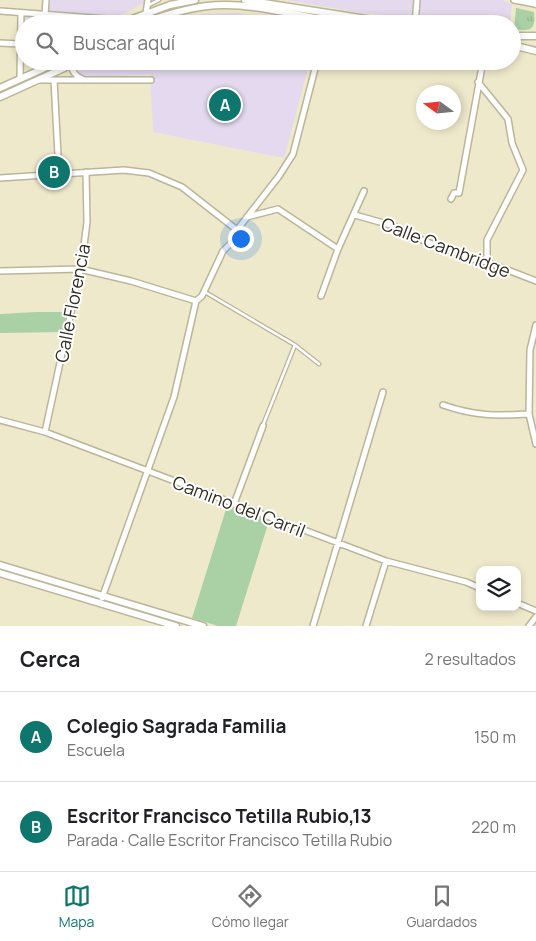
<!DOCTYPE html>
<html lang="es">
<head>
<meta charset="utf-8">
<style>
  body { margin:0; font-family:Manrope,sans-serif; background:#f6f6f6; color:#202124 }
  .controls { position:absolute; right:15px; bottom:15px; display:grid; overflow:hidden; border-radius:10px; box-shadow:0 2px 8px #0003 }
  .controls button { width:45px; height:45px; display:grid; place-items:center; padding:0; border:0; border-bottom:1px solid #e0e0e0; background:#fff; color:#202124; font:25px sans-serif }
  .compass { position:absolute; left:416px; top:85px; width:45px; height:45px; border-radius:50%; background:#fff; box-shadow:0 2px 8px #0003; rotate:285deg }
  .you { position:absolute; left:240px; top:238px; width:18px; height:18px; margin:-12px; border:4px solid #fff; border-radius:50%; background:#1a73e8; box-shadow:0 0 0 8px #1a73e833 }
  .badge { display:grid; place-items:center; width:32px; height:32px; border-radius:50%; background:#0f766e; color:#fff; font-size:16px; font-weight:700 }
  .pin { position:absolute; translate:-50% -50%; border:2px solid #fff; box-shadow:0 1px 5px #0006 }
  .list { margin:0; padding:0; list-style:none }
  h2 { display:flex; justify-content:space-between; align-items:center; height:65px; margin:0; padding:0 20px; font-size:21px }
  h2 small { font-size:16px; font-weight:400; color:#757577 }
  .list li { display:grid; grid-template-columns:32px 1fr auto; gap:15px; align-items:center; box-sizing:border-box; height:90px; padding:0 20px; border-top:1px solid #e0e0e0 }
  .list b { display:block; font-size:19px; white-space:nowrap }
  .list p { margin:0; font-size:16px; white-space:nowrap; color:#757577 }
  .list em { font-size:16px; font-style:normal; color:#757577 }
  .icon { flex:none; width:28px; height:28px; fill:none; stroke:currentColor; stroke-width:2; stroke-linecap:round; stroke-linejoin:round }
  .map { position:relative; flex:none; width:536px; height:626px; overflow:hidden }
  .search { position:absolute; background:#fff; box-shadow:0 2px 8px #0003; left:15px; right:15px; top:15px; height:55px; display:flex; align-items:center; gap:12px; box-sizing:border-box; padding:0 18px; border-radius:28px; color:#757577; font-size:19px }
  .sheet { height:245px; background:#fff }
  nav { display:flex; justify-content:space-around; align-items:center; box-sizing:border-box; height:70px; border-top:1px solid #e0e0e0; background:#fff; font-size:14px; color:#757577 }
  nav a { display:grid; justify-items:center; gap:2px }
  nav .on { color:#0f766e }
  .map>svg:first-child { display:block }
  .industrial { fill:#e5d9ed }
  .education { fill:#e4d9ee }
  .grass { fill:url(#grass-tufts) }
  .green { fill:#aad0a6 }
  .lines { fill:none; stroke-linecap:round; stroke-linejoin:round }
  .service-casing { stroke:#bbb599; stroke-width:5 }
  .minor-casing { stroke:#bbb599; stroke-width:8 }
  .tertiary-casing { stroke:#bbb599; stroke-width:9 }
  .service { stroke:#fff; stroke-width:2.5 }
  .minor { stroke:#fff; stroke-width:5 }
  .tertiary { stroke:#fff; stroke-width:6 }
  .labels { text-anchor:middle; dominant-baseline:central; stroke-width:4; stroke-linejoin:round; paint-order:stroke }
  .street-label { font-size:18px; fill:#312e23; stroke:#fff }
</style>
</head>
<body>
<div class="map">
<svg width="536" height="626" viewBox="0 0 536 626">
  <defs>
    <pattern id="grass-tufts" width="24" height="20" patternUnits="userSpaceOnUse" patternTransform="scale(1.25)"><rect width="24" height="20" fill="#aad0a6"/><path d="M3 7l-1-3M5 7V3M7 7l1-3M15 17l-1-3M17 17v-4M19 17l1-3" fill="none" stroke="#93b38f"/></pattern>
  </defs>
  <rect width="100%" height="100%" fill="#efe9cc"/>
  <path class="industrial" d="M 46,0 L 164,0 L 140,5 L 114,18 L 107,24 L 26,24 L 26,16 L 44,18 Z
    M 284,0 L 502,0 L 512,4 L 510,24 L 458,24 L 356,12 Z"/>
  <path class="education" d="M 237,13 L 295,24 L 160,24 L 191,15 Z
    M 88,61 L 310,61 L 284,158 L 153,132 L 150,75 L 81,77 L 78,68 Z"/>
  <path class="grass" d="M 516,8 L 534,12 C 536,32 529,31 514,29 Z"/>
  <path class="green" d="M 36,312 L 67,312 L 63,332 L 0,333 L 0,314 Z
    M 227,506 L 269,521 L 236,626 L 218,626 L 192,618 Z"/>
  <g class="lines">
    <defs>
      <path id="service" d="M 149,5 L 159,0
        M 205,292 L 295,345 L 319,364
        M 263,425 L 295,345"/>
      <path id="minor" d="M 514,0 L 535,4
        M 0,11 L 107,19 L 117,24
        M 146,13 L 148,0
        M 45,15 L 46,0
        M 415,24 L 417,0
        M 0,43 L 20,44
        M 71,63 C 72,73 76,76 84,80
        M 20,79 L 21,13
        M 39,80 L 151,80
        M 54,80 L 59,174
        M 478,82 L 508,119 L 512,143 L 523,170 L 487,240 L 487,262
        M 0,178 L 124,170 L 149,173 L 182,187 L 237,230
        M 451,199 L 454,193 L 459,193 L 483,61
        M 355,215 L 394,226 L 419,239 L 473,259 L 487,262 L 536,281
        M 247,217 L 278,209 L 338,249
        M 0,271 L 80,269 L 131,281 L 196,301
        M 321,296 L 338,249 L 364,191
        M 536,325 L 530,350 L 529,414 L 536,444
        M 443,405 C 475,416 496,416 529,414
        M 0,420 L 45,432 L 386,561 L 466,582 L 480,588
        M 45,432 L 82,261 L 87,222 L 86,172
        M 234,504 L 263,426
        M 102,598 L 174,397 L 196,301 L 202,296 L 223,251 L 235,239 L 237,230 L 279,176 L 293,154 L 317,61
        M 517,603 L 536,611
        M 313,626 L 383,392
        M 366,626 L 386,561
        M 529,626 L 536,617"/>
      <path id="tertiary" d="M 245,0 L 398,24
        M 530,0 L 536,4
        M 119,24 L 170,5 L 195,0
        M 140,24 C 162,16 183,9 207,6 C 254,1 303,18 349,24
        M 512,36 L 536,36
        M 512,45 L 536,51
        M 0,88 L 60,61
        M 0,97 L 64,68 L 75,61
        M 0,565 L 203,626
        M 0,573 L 176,626"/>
    </defs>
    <use href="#service" class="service-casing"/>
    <use href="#minor" class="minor-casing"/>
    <use href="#tertiary" class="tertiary-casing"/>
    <use href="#service" class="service"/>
    <use href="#minor" class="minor"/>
    <use href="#tertiary" class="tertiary"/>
  </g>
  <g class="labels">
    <g class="street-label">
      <text transform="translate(446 247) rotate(21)">Calle Cambridge</text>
      <text transform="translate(72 303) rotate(-79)">Calle Florencia</text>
      <text transform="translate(239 506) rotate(21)">Camino del Carril</text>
    </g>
  </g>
</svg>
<div class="controls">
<button><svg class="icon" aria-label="layers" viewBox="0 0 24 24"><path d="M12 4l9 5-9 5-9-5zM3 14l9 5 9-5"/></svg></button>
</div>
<svg class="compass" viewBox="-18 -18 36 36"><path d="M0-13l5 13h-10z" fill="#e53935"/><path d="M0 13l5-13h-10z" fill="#757577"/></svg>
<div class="you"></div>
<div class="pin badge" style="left:225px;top:105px">A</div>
<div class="pin badge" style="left:54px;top:172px">B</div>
<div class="search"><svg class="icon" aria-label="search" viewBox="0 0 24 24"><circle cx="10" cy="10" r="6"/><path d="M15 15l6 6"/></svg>Buscar aquí</div>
</div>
<section class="sheet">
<h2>Cerca<small>2 resultados</small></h2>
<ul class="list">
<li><span class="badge">A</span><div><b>Colegio Sagrada Familia</b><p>Escuela</p></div><em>150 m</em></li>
<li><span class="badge">B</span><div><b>Escritor Francisco Tetilla Rubio,13</b><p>Parada · Calle Escritor Francisco Tetilla Rubio</p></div><em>220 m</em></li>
</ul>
</section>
<nav>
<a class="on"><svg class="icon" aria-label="map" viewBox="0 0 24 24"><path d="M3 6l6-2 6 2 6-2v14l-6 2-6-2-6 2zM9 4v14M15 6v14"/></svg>Mapa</a>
<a><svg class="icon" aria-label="directions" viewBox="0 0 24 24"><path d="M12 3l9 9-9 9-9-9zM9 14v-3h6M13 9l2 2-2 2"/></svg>Cómo llegar</a>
<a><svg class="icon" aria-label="saved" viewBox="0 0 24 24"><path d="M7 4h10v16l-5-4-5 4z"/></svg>Guardados</a>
</nav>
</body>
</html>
